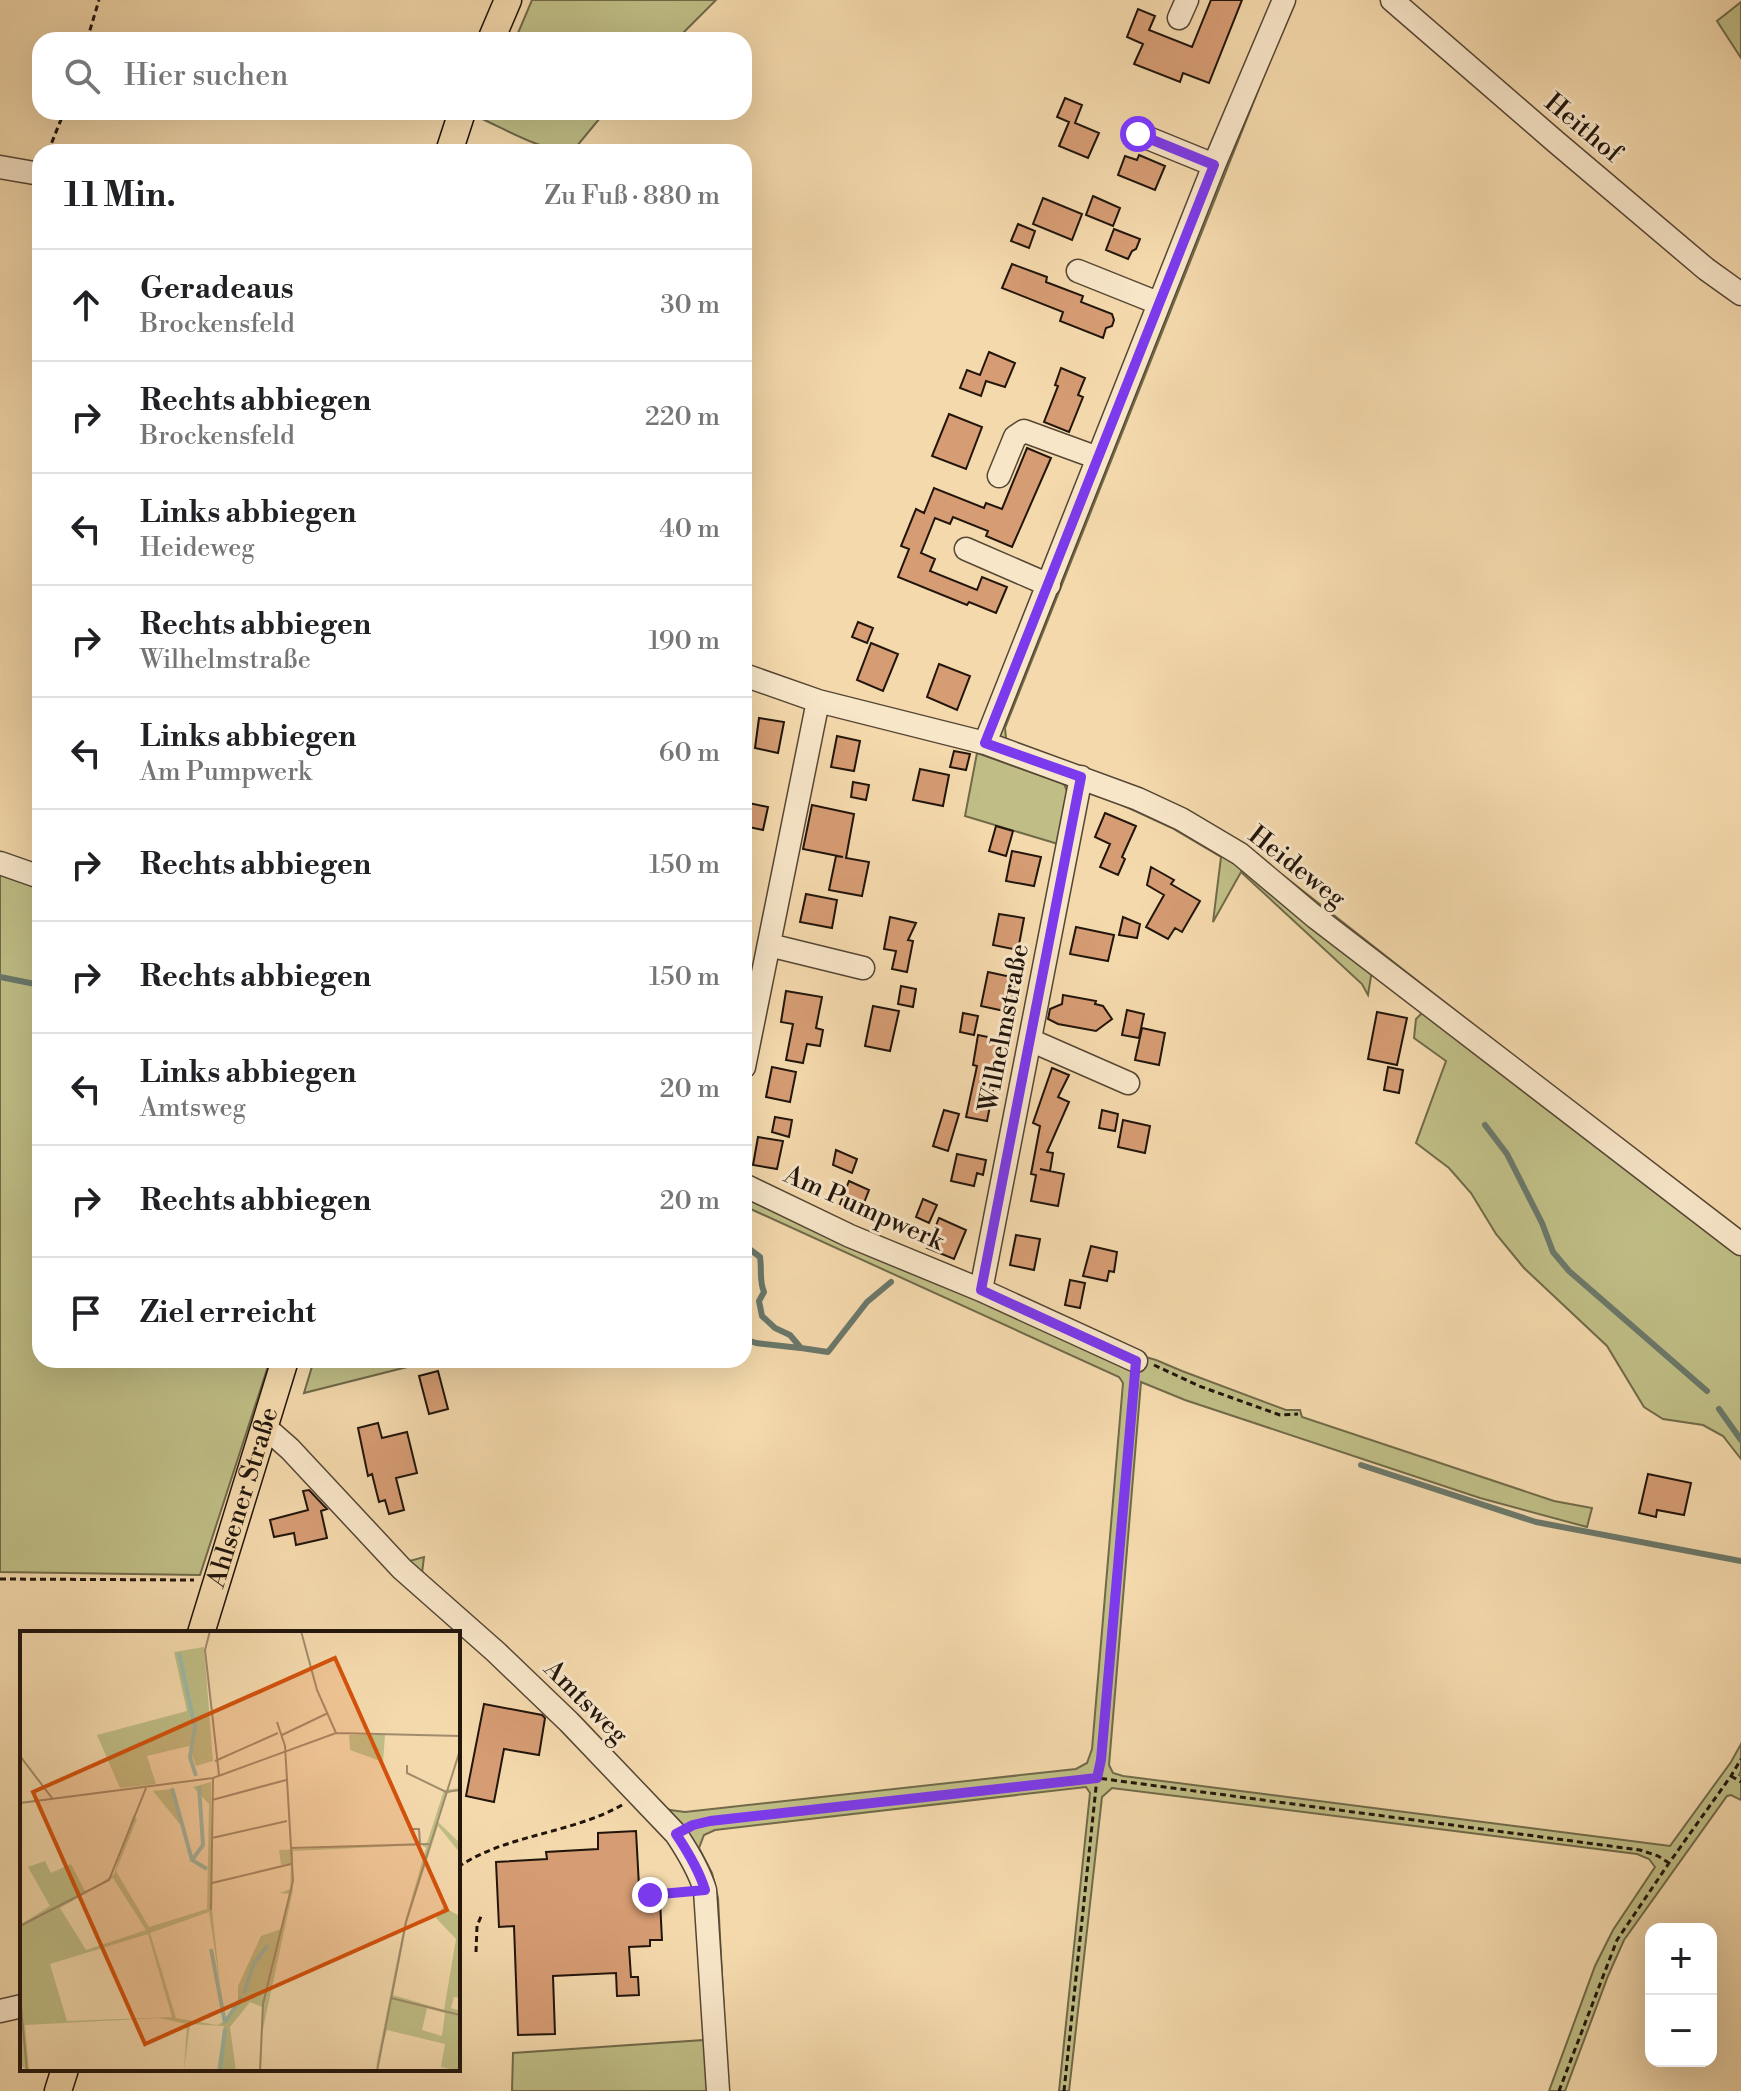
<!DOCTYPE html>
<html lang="de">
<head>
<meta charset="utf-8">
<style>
  body { margin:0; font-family:"Libre Bodoni",serif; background:#f6f6f6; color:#202124 }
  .controls { position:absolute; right:24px; bottom:24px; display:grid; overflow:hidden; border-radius:16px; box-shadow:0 8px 32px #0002 }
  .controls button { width:72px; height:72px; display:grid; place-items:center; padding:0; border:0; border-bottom:2px solid #e0e0e0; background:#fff; color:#202124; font:40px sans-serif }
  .stop { position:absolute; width:24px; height:24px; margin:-18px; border:6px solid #7c3aed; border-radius:50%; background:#fff }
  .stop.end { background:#7c3aed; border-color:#fff; box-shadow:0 2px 8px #0008 }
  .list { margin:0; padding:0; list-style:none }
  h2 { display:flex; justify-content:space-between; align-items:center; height:104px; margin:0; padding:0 32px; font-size:34px }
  h2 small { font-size:26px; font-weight:400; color:#757577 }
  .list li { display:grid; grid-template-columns:52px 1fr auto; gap:24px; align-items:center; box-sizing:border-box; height:112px; padding:0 32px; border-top:2px solid #e0e0e0 }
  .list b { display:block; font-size:30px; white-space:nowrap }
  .list p { margin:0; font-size:26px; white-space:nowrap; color:#757577 }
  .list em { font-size:26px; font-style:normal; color:#757577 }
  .icon { flex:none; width:44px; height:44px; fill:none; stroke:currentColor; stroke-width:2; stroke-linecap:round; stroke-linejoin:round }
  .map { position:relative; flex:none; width:1741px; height:2091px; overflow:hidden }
  .search { position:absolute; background:#fff; box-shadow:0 8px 32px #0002; left:32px; top:32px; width:720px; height:88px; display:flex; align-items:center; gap:20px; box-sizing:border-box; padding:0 28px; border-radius:24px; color:#757577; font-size:30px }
  .panel { position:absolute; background:#fff; box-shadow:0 8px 32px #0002; left:32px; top:144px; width:720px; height:1224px; border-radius:24px }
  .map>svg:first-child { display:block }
  .green { fill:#c0be86; stroke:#706a49; stroke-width:2 }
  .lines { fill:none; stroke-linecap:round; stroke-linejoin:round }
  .stream { stroke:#6b786a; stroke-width:6 }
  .building { fill:#d69c73; stroke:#21150c; stroke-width:2 }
  .minor-casing { stroke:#564634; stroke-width:25 }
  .major-casing { stroke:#21150c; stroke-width:29 }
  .path { stroke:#21150c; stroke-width:3; stroke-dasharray:6 4; stroke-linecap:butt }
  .minor { stroke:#f8e6c9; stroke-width:22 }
  .major { stroke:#f4d9ac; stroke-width:26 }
  .route { stroke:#7c3aed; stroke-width:10 }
  .labels { text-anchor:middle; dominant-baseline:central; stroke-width:6; stroke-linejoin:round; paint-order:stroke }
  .street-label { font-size:26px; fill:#21150c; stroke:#f8e6c9 }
  .inset-river { fill:none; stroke:#9cbaa8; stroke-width:4 }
  .inset-road { fill:none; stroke:#a08b6c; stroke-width:2 }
  .view { fill:#d4520c; fill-opacity:0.15; stroke:#d4520c; stroke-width:4 }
  .inset-edge { fill:none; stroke:#21150c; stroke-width:4 }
</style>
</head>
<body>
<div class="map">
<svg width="1741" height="2091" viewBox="0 0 1741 2091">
  <rect width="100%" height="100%" fill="#f4d9ac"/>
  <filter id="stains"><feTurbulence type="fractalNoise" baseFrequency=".0025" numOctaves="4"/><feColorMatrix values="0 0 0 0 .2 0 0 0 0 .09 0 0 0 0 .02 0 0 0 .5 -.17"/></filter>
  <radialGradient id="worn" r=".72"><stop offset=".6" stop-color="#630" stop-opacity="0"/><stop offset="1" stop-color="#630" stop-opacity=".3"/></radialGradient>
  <path class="green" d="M 532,0 L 716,0 L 676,40 L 515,40 Z
    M 1294,0 L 1005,728 L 1006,738 L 1018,746 L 1233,841 L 1284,876 L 1741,1235 L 1741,1459 L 1723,1436 L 1703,1425 L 1663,1419 L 1644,1407 L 1607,1346 L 1524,1268 L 1496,1234 L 1471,1193 L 1449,1168 L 1416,1143 L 1446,1061 L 1414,1038 L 1416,1019 L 1426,1009 L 1372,970 L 1368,995 L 1362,984 L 1241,872 L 1213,922 L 1221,857 L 1172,828 L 1079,785 L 979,750 Z
    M 1741,2 L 1741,58 L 1717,21 Z
    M 483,112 L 605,112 L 572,152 C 542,151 507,130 480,118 Z
    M 977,753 L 1064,784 L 1069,795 L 1058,844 L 965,816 Z
    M 0,869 L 40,883 L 40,1360 L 270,1360 L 200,1575 L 0,1572 Z
    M 744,1191 L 1132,1353 L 1156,1360 L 1182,1371 L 1286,1410 L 1300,1410 L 1302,1417 L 1554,1501 L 1592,1508 L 1587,1527 L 1480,1498 L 1185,1400 L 1141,1382 L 1109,1765 L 1113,1773 L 1123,1776 L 1670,1846 L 1731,1762 L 1741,1744 L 1741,1771 L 1739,1775 L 1741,1776 L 1741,1800 L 1731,1795 L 1727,1796 L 1624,1940 L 1608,1976 L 1565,2091 L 1549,2091 L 1595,1966 L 1613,1930 L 1655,1867 L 1649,1859 L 1637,1854 L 1112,1788 L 1102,1797 L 1069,2091 L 1059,2091 L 1090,1793 L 1086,1787 L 715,1830 L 704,1835 L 699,1848 L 712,1873 L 718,1898 L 728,2091 L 512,2091 L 513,2053 L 718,2039 L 712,1898 L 679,1832 L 387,1567 L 424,1557 L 422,1573 L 661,1805 L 670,1810 L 685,1812 L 1076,1769 L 1087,1763 L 1092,1749 L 1123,1383 L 1119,1377 L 744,1206 Z
    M 314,1360 L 435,1360 L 304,1393 Z"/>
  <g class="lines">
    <path class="stream" d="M 0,977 L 40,985
      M 1485,1125 L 1507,1154 L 1542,1223 L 1553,1252 L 1569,1271 L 1707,1391
      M 744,1245 L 760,1257 C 762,1269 759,1281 764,1292 L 759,1301 L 762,1316 L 775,1328 L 790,1335 L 801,1348 L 828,1352 L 867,1302 L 891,1282
      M 744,1339 L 756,1343 L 800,1348
      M 1719,1409 L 1741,1440
      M 1361,1465 L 1536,1522 L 1741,1561"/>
  </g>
  <path class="building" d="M 1211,0 L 1242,0 L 1209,83 L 1183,73 L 1180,82 L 1134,64 L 1143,44 L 1127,37 L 1138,9 L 1155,16 L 1149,30 L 1192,47 Z
    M 1065,98 L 1082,105 L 1075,123 L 1099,133 L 1088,158 L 1059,146 L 1069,122 L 1057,117 Z
    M 1139,155 L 1165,166 L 1155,190 L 1118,175 L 1125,156 L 1137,160 Z
    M 1093,196 L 1120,208 L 1113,226 L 1086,215 Z
    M 1043,198 L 1082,214 L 1072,240 L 1033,224 Z
    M 1018,224 L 1035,231 L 1029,248 L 1011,241 Z
    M 1114,229 L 1140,239 L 1136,249 L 1132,251 L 1128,259 L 1106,250 Z
    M 1012,264 L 1047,277 L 1046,282 L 1083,296 L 1081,302 L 1112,314 L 1114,320 L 1112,326 L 1106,328 L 1103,338 L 1060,321 L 1063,312 L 1002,288 Z
    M 989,352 L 1015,363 L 1005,387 L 986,381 L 981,396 L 960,388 L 967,370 L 980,375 Z
    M 1061,368 L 1085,378 L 1078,395 L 1083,397 L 1069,432 L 1044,422 L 1058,386 L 1055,385 Z
    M 949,414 L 982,427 L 966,469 L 932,456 Z
    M 1027,448 L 1051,458 L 1012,547 L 986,536 L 988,531 L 953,517 L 950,524 L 935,518 L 921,553 L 935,559 L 930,571 L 977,590 L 982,577 L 1007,587 L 996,613 L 969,602 L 967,605 L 898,577 L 909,549 L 901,546 L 916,509 L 924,513 L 934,488 L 984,508 L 986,503 L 1002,509 Z
    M 858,622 L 873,628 L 867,643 L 852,637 Z
    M 871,643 L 898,654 L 883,691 L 857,680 Z
    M 939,664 L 970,676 L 957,710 L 927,697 Z
    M 759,718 L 784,722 L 778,753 L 755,748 Z
    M 837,736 L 860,741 L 854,771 L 831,767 Z
    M 954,751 L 970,754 L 966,770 L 950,767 Z
    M 920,769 L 949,775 L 943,806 L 913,800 Z
    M 853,782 L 869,785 L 866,800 L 851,797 Z
    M 744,802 L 768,807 L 763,830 L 744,826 Z
    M 812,805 L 854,814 L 846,858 L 869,862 L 862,896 L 829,890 L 836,856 L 843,857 L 803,849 Z
    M 1105,813 L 1136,826 L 1122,857 L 1125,859 L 1118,875 L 1100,867 L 1110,844 L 1095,837 Z
    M 996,826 L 1013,831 L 1006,856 L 989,851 Z
    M 1012,851 L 1041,857 L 1034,886 L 1006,881 Z
    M 1151,867 L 1174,880 L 1171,884 L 1200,901 L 1182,932 L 1175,928 L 1168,939 L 1146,927 L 1164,895 L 1147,885 Z
    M 806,894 L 837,900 L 832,928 L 800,922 Z
    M 999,914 L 1024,918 L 1018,950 L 993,945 Z
    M 890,917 L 916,923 L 908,940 L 913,941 L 907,972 L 892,969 L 896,951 L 884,949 Z
    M 1123,917 L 1140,924 L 1137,938 L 1119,935 Z
    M 1076,927 L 1114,935 L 1108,961 L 1070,954 Z
    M 988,972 L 1016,978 L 1009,1012 L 981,1006 Z
    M 901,986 L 916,989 L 913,1007 L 898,1004 Z
    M 786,991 L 822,997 L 816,1028 L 823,1030 L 820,1046 L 807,1044 L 803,1063 L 786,1060 L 793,1024 L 781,1022 Z
    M 1063,995 L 1096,1001 L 1095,1004 L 1103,1006 L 1112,1019 L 1096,1031 L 1058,1024 L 1048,1019 L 1050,1009 L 1062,1004 Z
    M 873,1006 L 899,1011 L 890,1051 L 865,1046 Z
    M 1127,1010 L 1144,1014 L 1139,1038 L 1122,1035 Z
    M 1377,1012 L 1407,1018 L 1397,1065 L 1368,1059 Z
    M 963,1013 L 978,1016 L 974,1035 L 960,1032 Z
    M 1142,1028 L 1165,1033 L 1159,1065 L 1135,1060 Z
    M 978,1035 L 1003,1040 L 987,1121 L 966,1117 L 977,1066 L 973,1065 Z
    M 772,1067 L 796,1072 L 790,1102 L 766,1097 Z
    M 1388,1067 L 1403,1070 L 1399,1093 L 1384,1090 Z
    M 1052,1068 L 1069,1075 L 1058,1097 L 1069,1102 L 1047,1152 L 1053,1153 L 1050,1171 L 1040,1169 L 1064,1174 L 1058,1206 L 1031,1201 L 1036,1175 L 1031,1174 L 1040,1126 L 1033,1123 Z
    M 944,1110 L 959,1114 L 948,1151 L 933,1146 Z
    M 1102,1110 L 1118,1114 L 1115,1131 L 1099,1128 Z
    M 775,1117 L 792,1120 L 789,1137 L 772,1132 Z
    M 1123,1120 L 1150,1126 L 1145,1153 L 1118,1147 Z
    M 758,1137 L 783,1141 L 777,1169 L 753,1165 Z
    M 836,1150 L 857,1159 L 852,1173 L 833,1165 Z
    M 957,1154 L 986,1160 L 983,1175 L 977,1173 L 974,1186 L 951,1181 Z
    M 849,1181 L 869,1190 L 860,1213 L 840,1204 Z
    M 923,1199 L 937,1205 L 929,1223 L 916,1217 Z
    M 939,1218 L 966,1230 L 954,1259 L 927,1248 Z
    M 1016,1235 L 1040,1239 L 1034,1270 L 1010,1265 Z
    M 1091,1246 L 1117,1252 L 1114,1272 L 1109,1271 L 1107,1281 L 1083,1276 Z
    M 1070,1280 L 1085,1283 L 1080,1308 L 1065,1305 Z
    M 438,1371 L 448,1409 L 429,1414 L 419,1376 Z
    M 378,1423 L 382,1438 L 407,1432 L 417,1473 L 396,1478 L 404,1510 L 389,1514 L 385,1500 L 379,1502 L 372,1474 L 368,1476 L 358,1428 Z
    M 1648,1474 L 1691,1483 L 1684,1515 L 1657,1510 L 1656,1517 L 1639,1513 Z
    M 309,1490 L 327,1509 L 321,1511 L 327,1538 L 296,1545 L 294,1533 L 274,1537 L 270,1520 L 308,1510 L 303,1491 Z
    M 484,1704 L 542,1715 L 545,1718 L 539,1755 L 504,1749 L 494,1802 L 466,1796 Z
    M 636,1831 L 639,1886 L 644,1886 L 645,1902 L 660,1901 L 662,1940 L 650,1940 L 650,1946 L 629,1947 L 631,1977 L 638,1977 L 639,1995 L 617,1996 L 616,1973 L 553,1976 L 555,2034 L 518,2035 L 514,1926 L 499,1927 L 496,1862 L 547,1859 L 546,1852 L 598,1849 L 598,1833 Z"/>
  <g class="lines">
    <defs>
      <path id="minor" d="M 1392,0 L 1556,142 L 1706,269 L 1741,294
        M 1179,18 L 1187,0
        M 1138,134 L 1214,165
        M 0,167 L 40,174
        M 1078,271 L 1158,303
        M 999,476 L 1015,437 L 1024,431 L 1098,458
        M 966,549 L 1049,585
        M 744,675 L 818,701 L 985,743 L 1138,799 L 1181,819 L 1240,854 L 1315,917 L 1741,1244
        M 985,743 L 1214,165 L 1284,0
        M 0,863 L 40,877
        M 769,945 L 863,968
        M 1030,1040 L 1128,1083
        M 744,1067 L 818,701
        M 744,1185 L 850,1236 L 981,1290 L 1136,1361
        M 981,1290 L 1081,777
        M 265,1427 L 290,1449 L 402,1569 L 496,1652 L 569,1722 L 676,1834 C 688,1852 699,1870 705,1890 L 718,2091
        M 0,2011 L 22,2006"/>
      <g id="major">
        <path d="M 491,40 L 508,0"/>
        <path d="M 449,152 L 462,112"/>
        <path id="s1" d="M 201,1633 L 285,1360"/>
        <path d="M 58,2091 L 65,2069"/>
      </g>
    </defs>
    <use href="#minor" class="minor-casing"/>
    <use href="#major" class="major-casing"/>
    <path class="path" d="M 87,40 L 99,0
      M 48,152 L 64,112
      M 1154,1365 L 1199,1386 L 1280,1415 L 1298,1414
      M 0,1579 L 194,1580
      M 1731,1776 L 1741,1782
      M 694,1825 L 710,1821 L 1097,1778 L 1640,1850 L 1658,1856 L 1669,1863
      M 458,1867 C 507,1834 571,1834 622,1805
      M 650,1901 L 650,1895 L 684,1892
      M 476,1952 L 477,1926 L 482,1914
      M 1064,2091 L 1097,1778 L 1101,1760 L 1135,1382
      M 1559,2091 L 1617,1940 L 1669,1863 L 1731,1776 L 1741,1759"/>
    <use href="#minor" class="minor"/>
    <use href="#major" class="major"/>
  </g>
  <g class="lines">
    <path class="route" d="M 650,1895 L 705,1890 C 699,1870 688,1852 676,1834 L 693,1825 L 710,1821 L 1097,1778 L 1101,1760 L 1136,1361 L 981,1290 L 1081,777 L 985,743 L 1214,165 L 1138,134"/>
  </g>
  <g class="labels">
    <g class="street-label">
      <text transform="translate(1583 128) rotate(40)">Heithof</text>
      <text transform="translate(1297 867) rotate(38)">Heideweg</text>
      <text transform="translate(1004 1028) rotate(-79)">Wilhelmstraße</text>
      <text transform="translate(864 1208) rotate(24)">Am Pumpwerk</text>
      <text stroke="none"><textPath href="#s1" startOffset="142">Ahlsener Straße</textPath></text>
      <text transform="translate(586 1702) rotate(45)">Amtsweg</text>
    </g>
  </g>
  <g transform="translate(20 1631)">
    <rect width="440" height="440" fill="#f4d9ac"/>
    <path d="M 184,16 L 193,130 L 176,135 L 169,115 L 127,125 L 136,153 L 100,157 L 77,104 L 167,80 L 154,21 ZM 329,104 L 365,104 L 363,131 L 330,119 ZM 191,151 L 192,278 L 200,354 L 189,281 L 130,302 L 156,387 L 197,394 L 207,389 L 218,369 L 218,355 L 241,305 L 261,298 L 269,263 L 260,262 L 270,258 L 271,233 L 261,234 L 259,219 L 407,212 L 424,159 L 440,157 L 427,163 L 418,191 L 440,212 L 440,222 L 418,195 L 387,291 L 373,364 L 424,379 L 436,308 L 416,287 L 423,276 L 440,285 L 440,367 L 434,366 L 431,377 L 438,379 L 440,368 L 440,440 L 421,436 L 425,413 L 367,399 L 355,440 L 385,290 L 406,217 L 402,214 L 273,220 L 273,259 L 243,398 L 242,376 L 230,371 L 210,396 L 216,440 L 197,440 L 204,395 L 170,393 L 164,440 L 167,393 L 139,387 L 5,394 L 9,440 L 0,434 L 0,294 L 30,275 L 8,236 L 25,230 L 31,242 L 51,233 L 66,262 L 94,243 L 113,184 L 117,188 L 96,240 L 129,296 L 187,278 L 189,173 L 173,156 ZM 93,247 L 126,299 L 66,319 L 40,277 ZM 128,303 L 152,386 L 47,390 L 30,333 ZM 407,377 L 425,382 L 422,405 L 402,399 ZM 152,158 L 163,197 L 133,160 Z" fill="#c0be86" fill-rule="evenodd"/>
    <path class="inset-river" d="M 159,22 L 175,96 L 170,126 L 176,145M 179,155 L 183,214 L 172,229 L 187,238M 152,157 L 172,229M 191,318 L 205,392M 224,363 L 234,332 L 248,314M 205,391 L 222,366M 200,440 L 205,398"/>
    <path class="inset-road" d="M 190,0 L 185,19 L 199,144M 281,0 L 297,59 L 316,102M 262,104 L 308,82M 0,125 L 32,167M 195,130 L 258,102M 387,134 L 387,142 L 426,161 L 440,159M 192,169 L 266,149M 0,172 L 193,147 L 316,102 L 440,105M 389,198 L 399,198 L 400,213M 192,207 L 267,190M 271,217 L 409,213M 192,252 L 271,233M 191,279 L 193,147M 0,295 L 89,249 L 126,157M 0,365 L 7,440M 371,367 L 440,384M 240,440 L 243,373 L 273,250 L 265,115 L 257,91M 357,440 L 386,291 L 440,119"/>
    <path class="view" d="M 315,27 L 427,279 L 125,413 L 13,161 Z"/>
    <rect width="440" height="440" class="inset-edge"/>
  </g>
  <rect width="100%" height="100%" filter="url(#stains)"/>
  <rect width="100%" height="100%" fill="url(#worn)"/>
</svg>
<div class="controls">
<button>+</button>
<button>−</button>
</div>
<div class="stop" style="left:1138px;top:134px"></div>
<div class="stop end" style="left:650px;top:1895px"></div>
<div class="search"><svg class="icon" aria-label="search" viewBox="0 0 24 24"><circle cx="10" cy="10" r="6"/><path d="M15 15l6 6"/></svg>Hier suchen</div>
<section class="panel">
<h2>11 Min.<small>Zu Fuß · 880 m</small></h2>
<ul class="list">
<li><svg class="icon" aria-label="ahead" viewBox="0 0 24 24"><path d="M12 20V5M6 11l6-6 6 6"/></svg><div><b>Geradeaus</b><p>Brockensfeld</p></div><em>30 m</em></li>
<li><svg class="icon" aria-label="right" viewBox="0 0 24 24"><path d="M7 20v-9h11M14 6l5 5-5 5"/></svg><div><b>Rechts abbiegen</b><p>Brockensfeld</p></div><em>220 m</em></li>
<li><svg class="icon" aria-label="left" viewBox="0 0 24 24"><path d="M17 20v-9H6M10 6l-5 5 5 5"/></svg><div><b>Links abbiegen</b><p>Heideweg</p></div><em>40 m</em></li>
<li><svg class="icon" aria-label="right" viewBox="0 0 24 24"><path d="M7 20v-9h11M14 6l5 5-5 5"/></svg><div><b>Rechts abbiegen</b><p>Wilhelmstraße</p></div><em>190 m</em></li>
<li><svg class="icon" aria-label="left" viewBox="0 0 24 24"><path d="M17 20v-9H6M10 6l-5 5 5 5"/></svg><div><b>Links abbiegen</b><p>Am Pumpwerk</p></div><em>60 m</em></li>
<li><svg class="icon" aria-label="right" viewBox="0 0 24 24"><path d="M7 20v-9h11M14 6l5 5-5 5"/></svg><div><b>Rechts abbiegen</b></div><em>150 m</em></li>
<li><svg class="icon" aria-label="right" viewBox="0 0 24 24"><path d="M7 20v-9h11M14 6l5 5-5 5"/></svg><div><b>Rechts abbiegen</b></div><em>150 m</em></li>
<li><svg class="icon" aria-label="left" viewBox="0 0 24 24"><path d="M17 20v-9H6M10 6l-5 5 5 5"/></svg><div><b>Links abbiegen</b><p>Amtsweg</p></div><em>20 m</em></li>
<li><svg class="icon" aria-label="right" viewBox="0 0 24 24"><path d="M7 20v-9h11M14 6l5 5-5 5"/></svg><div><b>Rechts abbiegen</b></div><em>20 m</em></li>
<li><svg class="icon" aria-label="arrive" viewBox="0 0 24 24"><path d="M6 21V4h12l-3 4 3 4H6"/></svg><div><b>Ziel erreicht</b></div></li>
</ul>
</section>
</div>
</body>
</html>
